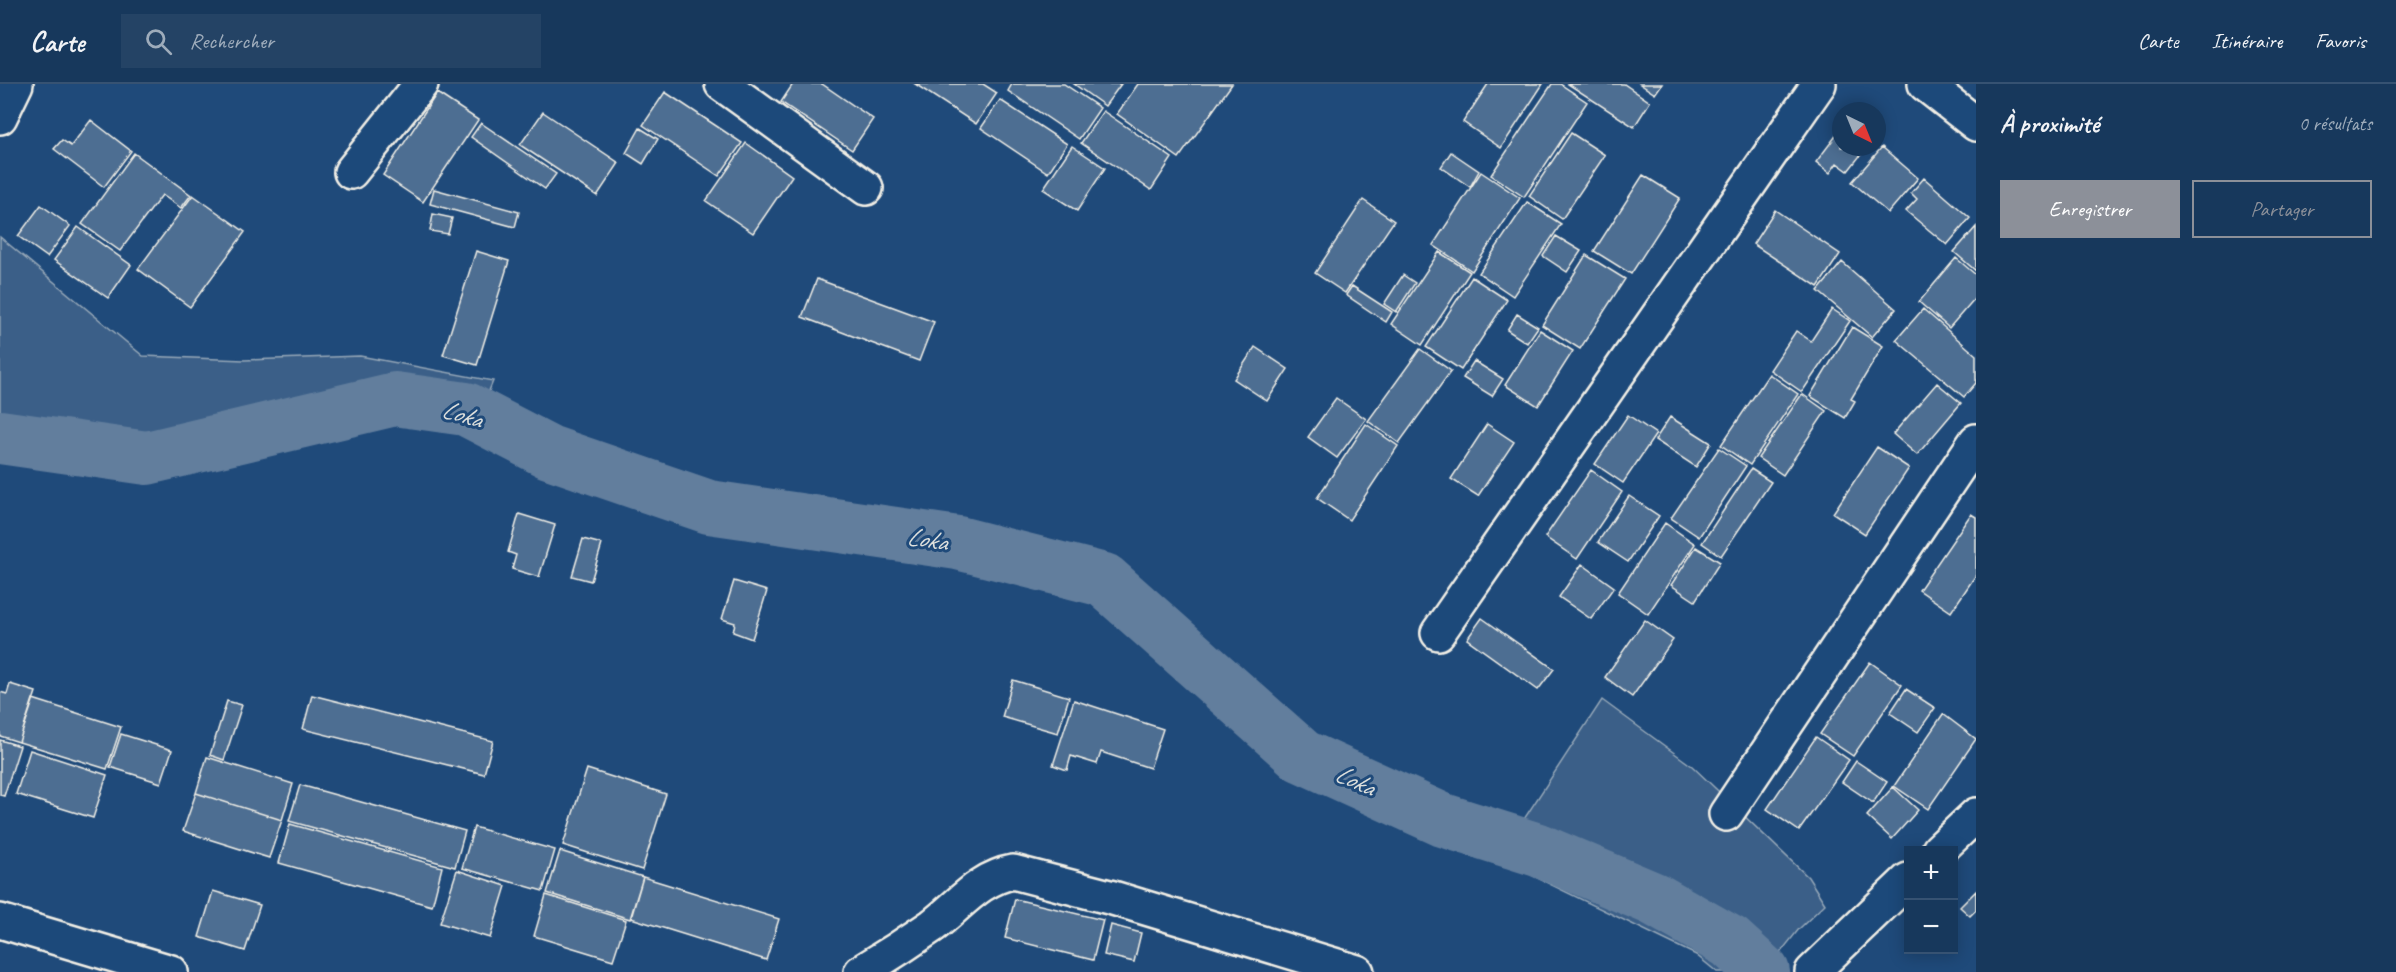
<!DOCTYPE html>
<html lang="fr">
<head>
<meta charset="utf-8">
<style>
  body { margin:0; font-family:Caveat,sans-serif; background:#244365; color:#f1f3f6 }
  .controls { position:absolute; right:18px; bottom:18px; display:grid; overflow:hidden; border-radius:0px; box-shadow:0 3px 15px #0003 }
  .controls button { width:54px; height:54px; display:grid; place-items:center; padding:0; border:0; border-bottom:2px solid #365272; background:#17385c; color:#f1f3f6; font:30px sans-serif }
  .compass { position:absolute; left:1832px; top:18px; width:54px; height:54px; border-radius:50%; background:#17385c; box-shadow:0 3px 15px #0003; rotate:137deg }
  .list { margin:0; padding:0; list-style:none }
  h2 { display:flex; justify-content:space-between; align-items:center; height:78px; margin:0; padding:0 24px; font-size:26px }
  h2 small { font-size:20px; font-weight:400; color:#9eacbb }
  .actions { display:flex; gap:12px; padding:18px 24px }
  .actions a { flex:1; padding:14px 0; border:2px solid #8c9099; border-radius:0px; text-align:center; font-size:21px; color:#8c9099 }
  .actions .main { background:#8c9099; color:#fff }
  .icon { flex:none; width:33px; height:33px; fill:none; stroke:currentColor; stroke-width:2; stroke-linecap:round; stroke-linejoin:round }
  .map { position:relative; flex:none; width:1976px; height:888px; overflow:hidden }
  header { display:flex; align-items:center; gap:36px; box-sizing:border-box; height:84px; padding:0 30px; background:#17385c; border-bottom:2px solid #365272 }
  header strong { font-size:28px }
  nav { display:flex; gap:33px; margin-inline-start:auto; font-size:21px }
  .search { width:420px; height:54px; background:#244365; display:flex; align-items:center; gap:15px; box-sizing:border-box; padding:0 21px; border-radius:0px; color:#9eacbb; font-size:22px }
  main { display:flex }
  aside { flex:1; background:#17385c }
  .map>svg:first-child { display:block }
  .green { fill:#3a5f88; stroke:#97a8b8; stroke-width:1.5 }
  .lines { fill:none; stroke-linecap:round; stroke-linejoin:round }
  .river { stroke:#627e9d; stroke-width:54 }
  .building { fill:#4d6e92; stroke:#f4f1e8; stroke-width:1.5 }
  .street-casing { stroke:#f4f1e8; stroke-width:38 }
  .secondary-casing { stroke:#f4f1e8; stroke-width:38 }
  .street { stroke:#1f4a7a; stroke-width:33 }
  .secondary { stroke:#1f4a7a; stroke-width:33 }
  .labels { text-anchor:middle; dominant-baseline:central; stroke-width:6; stroke-linejoin:round; paint-order:stroke }
  .water-label { font-size:26px; font-style:italic; fill:#dee0dd; stroke:#1f4a7a }
</style>
</head>
<body>
<header>
<strong>Carte</strong>
<div class="search"><svg class="icon" aria-label="search" viewBox="0 0 24 24"><circle cx="10" cy="10" r="6"/><path d="M15 15l6 6"/></svg>Rechercher</div>
<nav><a>Carte</a><a>Itinéraire</a><a>Favoris</a></nav>
</header>
<main>
<div class="map">
<svg width="1976" height="888" viewBox="0 0 1976 888">
  <rect width="100%" height="100%" fill="#1f4a7a"/>
  <filter id="ink" filterUnits="userSpaceOnUse"><feTurbulence type="fractalNoise" baseFrequency=".0167" numOctaves="2"/><feDisplacementMap in="SourceGraphic" scale="12" xChannelSelector="R" yChannelSelector="G"/><feConvolveMatrix kernelMatrix="1 2 1 2 8 2 1 2 1" color-interpolation-filters="sRGB"/></filter>
  <g filter="url(#ink)">
    <path class="green" d="M 0,153 L 143,272 L 244,276 L 360,272 L 493,297 L 474,344 L 422,333 L 192,368 L 107,348 L 0,328 Z
      M 1602,616 L 1692,682 L 1808,793 L 1825,820 L 1799,845 L 1765,888 L 1717,888 L 1696,871 L 1498,775 Z"/>
    <g class="lines">
      <path class="river" d="M 0,353 L 147,374 L 395,315 L 466,325 L 549,368 L 709,423 L 958,459 L 1104,496 L 1302,672 L 1443,736 L 1538,766 L 1654,815 L 1730,858 L 1763,888"/>
    </g>
    <path class="building" d="M 793,0 L 822,0 L 873,35 L 852,66 L 781,18 Z
      M 915,0 L 983,0 L 997,9 L 976,40 Z
      M 1012,0 L 1064,0 L 1100,24 L 1079,55 L 1008,7 Z
      M 1074,0 L 1121,0 L 1105,22 Z
      M 1138,0 L 1232,0 L 1179,74 L 1117,30 Z
      M 1488,0 L 1543,0 L 1501,64 L 1463,38 Z
      M 1552,0 L 1560,0 L 1587,18 L 1524,113 L 1491,91 Z
      M 1568,0 L 1624,0 L 1650,18 L 1634,43 Z
      M 1640,0 L 1662,0 L 1655,10 Z
      M 665,8 L 742,59 L 719,92 L 643,41 Z
      M 437,9 L 478,36 L 423,118 L 383,91 Z
      M 1000,16 L 1067,60 L 1048,89 L 981,44 Z
      M 1103,27 L 1172,74 L 1151,106 L 1081,59 Z
      M 543,28 L 619,79 L 597,112 L 520,61 Z
      M 91,36 L 131,67 L 104,103 L 54,65 L 62,56 L 71,62 Z
      M 481,39 L 556,90 L 545,105 L 471,53 Z
      M 640,44 L 658,55 L 643,80 L 626,69 Z
      M 1571,49 L 1605,71 L 1562,135 L 1529,112 Z
      M 1838,49 L 1841,51 L 1841,63 L 1856,63 L 1863,68 L 1848,87 L 1837,79 L 1830,89 L 1816,78 Z
      M 746,59 L 792,92 L 753,149 L 706,117 Z
      M 1072,62 L 1105,84 L 1077,127 L 1043,105 Z
      M 1882,63 L 1918,94 L 1888,129 L 1852,98 Z
      M 1451,68 L 1479,87 L 1470,103 L 1441,83 Z
      M 134,69 L 191,111 L 181,124 L 162,111 L 120,167 L 82,140 Z
      M 1481,88 L 1520,114 L 1472,187 L 1433,161 Z
      M 1643,91 L 1680,114 L 1631,190 L 1594,167 Z
      M 1924,94 L 1970,134 L 1947,161 L 1906,127 L 1917,115 L 1911,109 Z
      M 434,105 L 519,128 L 515,143 L 430,120 Z
      M 193,111 L 245,148 L 190,223 L 138,185 Z
      M 1363,116 L 1394,137 L 1345,209 L 1315,189 Z
      M 1527,118 L 1561,140 L 1513,212 L 1479,189 Z
      M 41,121 L 70,142 L 47,173 L 18,152 Z
      M 1775,126 L 1840,170 L 1818,203 L 1753,160 Z
      M 433,130 L 452,134 L 448,150 L 430,147 Z
      M 78,143 L 131,181 L 108,214 L 54,176 Z
      M 1976,143 L 1976,187 L 1954,168 Z
      M 1556,152 L 1581,167 L 1567,188 L 1543,172 Z
      M 476,167 L 509,177 L 477,281 L 443,271 Z
      M 1439,168 L 1470,188 L 1422,261 L 1391,240 Z
      M 1586,171 L 1625,195 L 1580,265 L 1542,241 Z
      M 1956,174 L 1976,191 L 1976,213 L 1949,244 L 1919,218 Z
      M 1842,178 L 1896,225 L 1872,253 L 1818,207 Z
      M 1403,191 L 1415,199 L 1396,228 L 1384,220 Z
      M 1472,193 L 1507,216 L 1461,286 L 1426,263 Z
      M 817,195 L 934,238 L 919,277 L 802,233 Z
      M 1352,202 L 1392,228 L 1386,238 L 1346,211 Z
      M 1832,225 L 1850,237 L 1802,308 L 1770,286 L 1796,247 L 1811,257 Z
      M 1923,225 L 1976,271 L 1976,299 L 1964,313 L 1896,256 Z
      M 1517,230 L 1538,243 L 1527,259 L 1507,246 Z
      M 1852,243 L 1883,262 L 1851,315 L 1855,317 L 1845,334 L 1810,312 Z
      M 1540,246 L 1573,267 L 1538,322 L 1505,301 Z
      M 1255,263 L 1288,285 L 1267,317 L 1234,295 Z
      M 1420,265 L 1451,287 L 1399,359 L 1368,337 Z
      M 1474,277 L 1503,295 L 1492,312 L 1463,294 Z
      M 1769,290 L 1798,310 L 1750,381 L 1721,361 Z
      M 1937,299 L 1961,319 L 1917,371 L 1893,350 Z
      M 1802,310 L 1826,327 L 1783,391 L 1758,374 Z
      M 1336,314 L 1366,335 L 1337,374 L 1308,353 Z
      M 1628,331 L 1656,350 L 1623,399 L 1595,380 Z
      M 1670,333 L 1711,359 L 1696,383 L 1655,356 Z
      M 1366,340 L 1398,362 L 1349,436 L 1317,414 Z
      M 1487,340 L 1514,358 L 1478,412 L 1451,395 Z
      M 1877,363 L 1909,384 L 1865,450 L 1833,429 Z
      M 1719,364 L 1746,382 L 1699,453 L 1671,434 Z
      M 1751,385 L 1771,398 L 1721,472 L 1702,459 Z
      M 1591,386 L 1622,408 L 1577,475 L 1545,453 Z
      M 1629,412 L 1659,432 L 1628,478 L 1598,458 Z
      M 519,430 L 555,441 L 539,493 L 512,485 L 516,471 L 508,468 Z
      M 1971,430 L 1976,433 L 1976,491 L 1951,528 L 1919,506 Z
      M 1665,439 L 1695,460 L 1648,530 L 1618,509 Z
      M 583,455 L 602,460 L 591,497 L 572,492 Z
      M 1696,463 L 1720,478 L 1695,517 L 1671,501 Z
      M 1582,480 L 1614,503 L 1591,535 L 1559,513 Z
      M 734,497 L 767,507 L 752,555 L 733,548 L 735,539 L 722,535 Z
      M 1482,534 L 1554,585 L 1538,606 L 1467,555 Z
      M 1645,536 L 1673,556 L 1632,613 L 1605,593 Z
      M 1870,578 L 1902,601 L 1853,672 L 1820,650 Z
      M 1013,596 L 1069,613 L 1058,649 L 1002,633 Z
      M 10,600 L 36,608 L 19,658 L 0,652 L 0,608 L 7,610 Z
      M 1906,605 L 1935,624 L 1918,648 L 1890,629 Z
      M 312,611 L 493,657 L 484,690 L 303,645 Z
      M 33,615 L 121,643 L 107,685 L 19,658 Z
      M 1074,616 L 1163,645 L 1150,684 L 1101,668 L 1097,680 L 1071,672 L 1067,686 L 1053,681 Z
      M 227,617 L 242,621 L 224,676 L 210,671 Z
      M 1943,630 L 1976,655 L 1928,725 L 1894,702 Z
      M 121,650 L 172,666 L 161,699 L 110,683 Z
      M 1816,653 L 1849,676 L 1799,747 L 1767,725 Z
      M 0,656 L 20,662 L 4,712 L 0,711 Z
      M 30,666 L 107,691 L 93,734 L 16,710 Z
      M 207,673 L 293,700 L 282,736 L 196,709 Z
      M 1856,677 L 1887,698 L 1873,719 L 1842,698 Z
      M 587,685 L 666,710 L 642,786 L 563,761 Z
      M 300,701 L 465,747 L 455,783 L 289,737 Z
      M 1893,703 L 1918,726 L 1892,755 L 1867,732 Z
      M 196,709 L 282,736 L 269,774 L 183,747 Z
      M 290,740 L 442,783 L 432,822 L 279,779 Z
      M 474,743 L 555,766 L 543,807 L 462,784 Z
      M 560,767 L 643,793 L 630,835 L 547,809 Z
      M 457,786 L 506,802 L 490,854 L 440,839 Z
      M 643,793 L 779,835 L 766,876 L 631,834 Z
      M 213,807 L 260,821 L 245,867 L 199,853 Z
      M 1976,807 L 1976,826 L 1970,832 L 1960,823 Z
      M 546,811 L 626,836 L 613,876 L 534,852 Z
      M 1015,815 L 1103,836 L 1093,876 L 1005,854 Z
      M 1111,841 L 1141,849 L 1134,878 L 1104,871 Z"/>
    <g class="lines">
      <defs>
        <path id="street" d="M 722,0 L 866,104
          M 1925,0 L 1976,40
          M 0,33 L 16,0
          M 351,88 L 421,0
          M 1438,549 L 1819,0
          M 1726,730 L 1976,357
          M 0,837 L 171,888
          M 861,888 C 886,873 909,858 932,842 C 959,822 979,794 1013,788 L 1113,814 L 1357,888"/>
        <path id="secondary" d="M 1939,766 L 1976,731
          M 1812,888 L 1908,796"/>
      </defs>
      <use href="#street" class="street-casing"/>
      <use href="#secondary" class="secondary-casing"/>
      <use href="#street" class="street"/>
      <use href="#secondary" class="secondary"/>
    </g>
  </g>
  <g class="labels">
    <g class="water-label">
      <text transform="translate(462 330) rotate(17)">Loka</text>
      <text transform="translate(927 455) rotate(9)">Loka</text>
      <text transform="translate(1355 696) rotate(25)">Loka</text>
    </g>
  </g>
</svg>
<div class="controls">
<button>+</button>
<button>−</button>
</div>
<svg class="compass" viewBox="-18 -18 36 36"><path d="M0-13l5 13h-10z" fill="#e53935"/><path d="M0 13l5-13h-10z" fill="#9eacbb"/></svg>
</div>
<aside>
<h2>À proximité<small>0 résultats</small></h2>
<ul class="list">
</ul>
<div class="actions"><a class="main">Enregistrer</a><a>Partager</a></div>
</aside>
</main>
</body>
</html>
